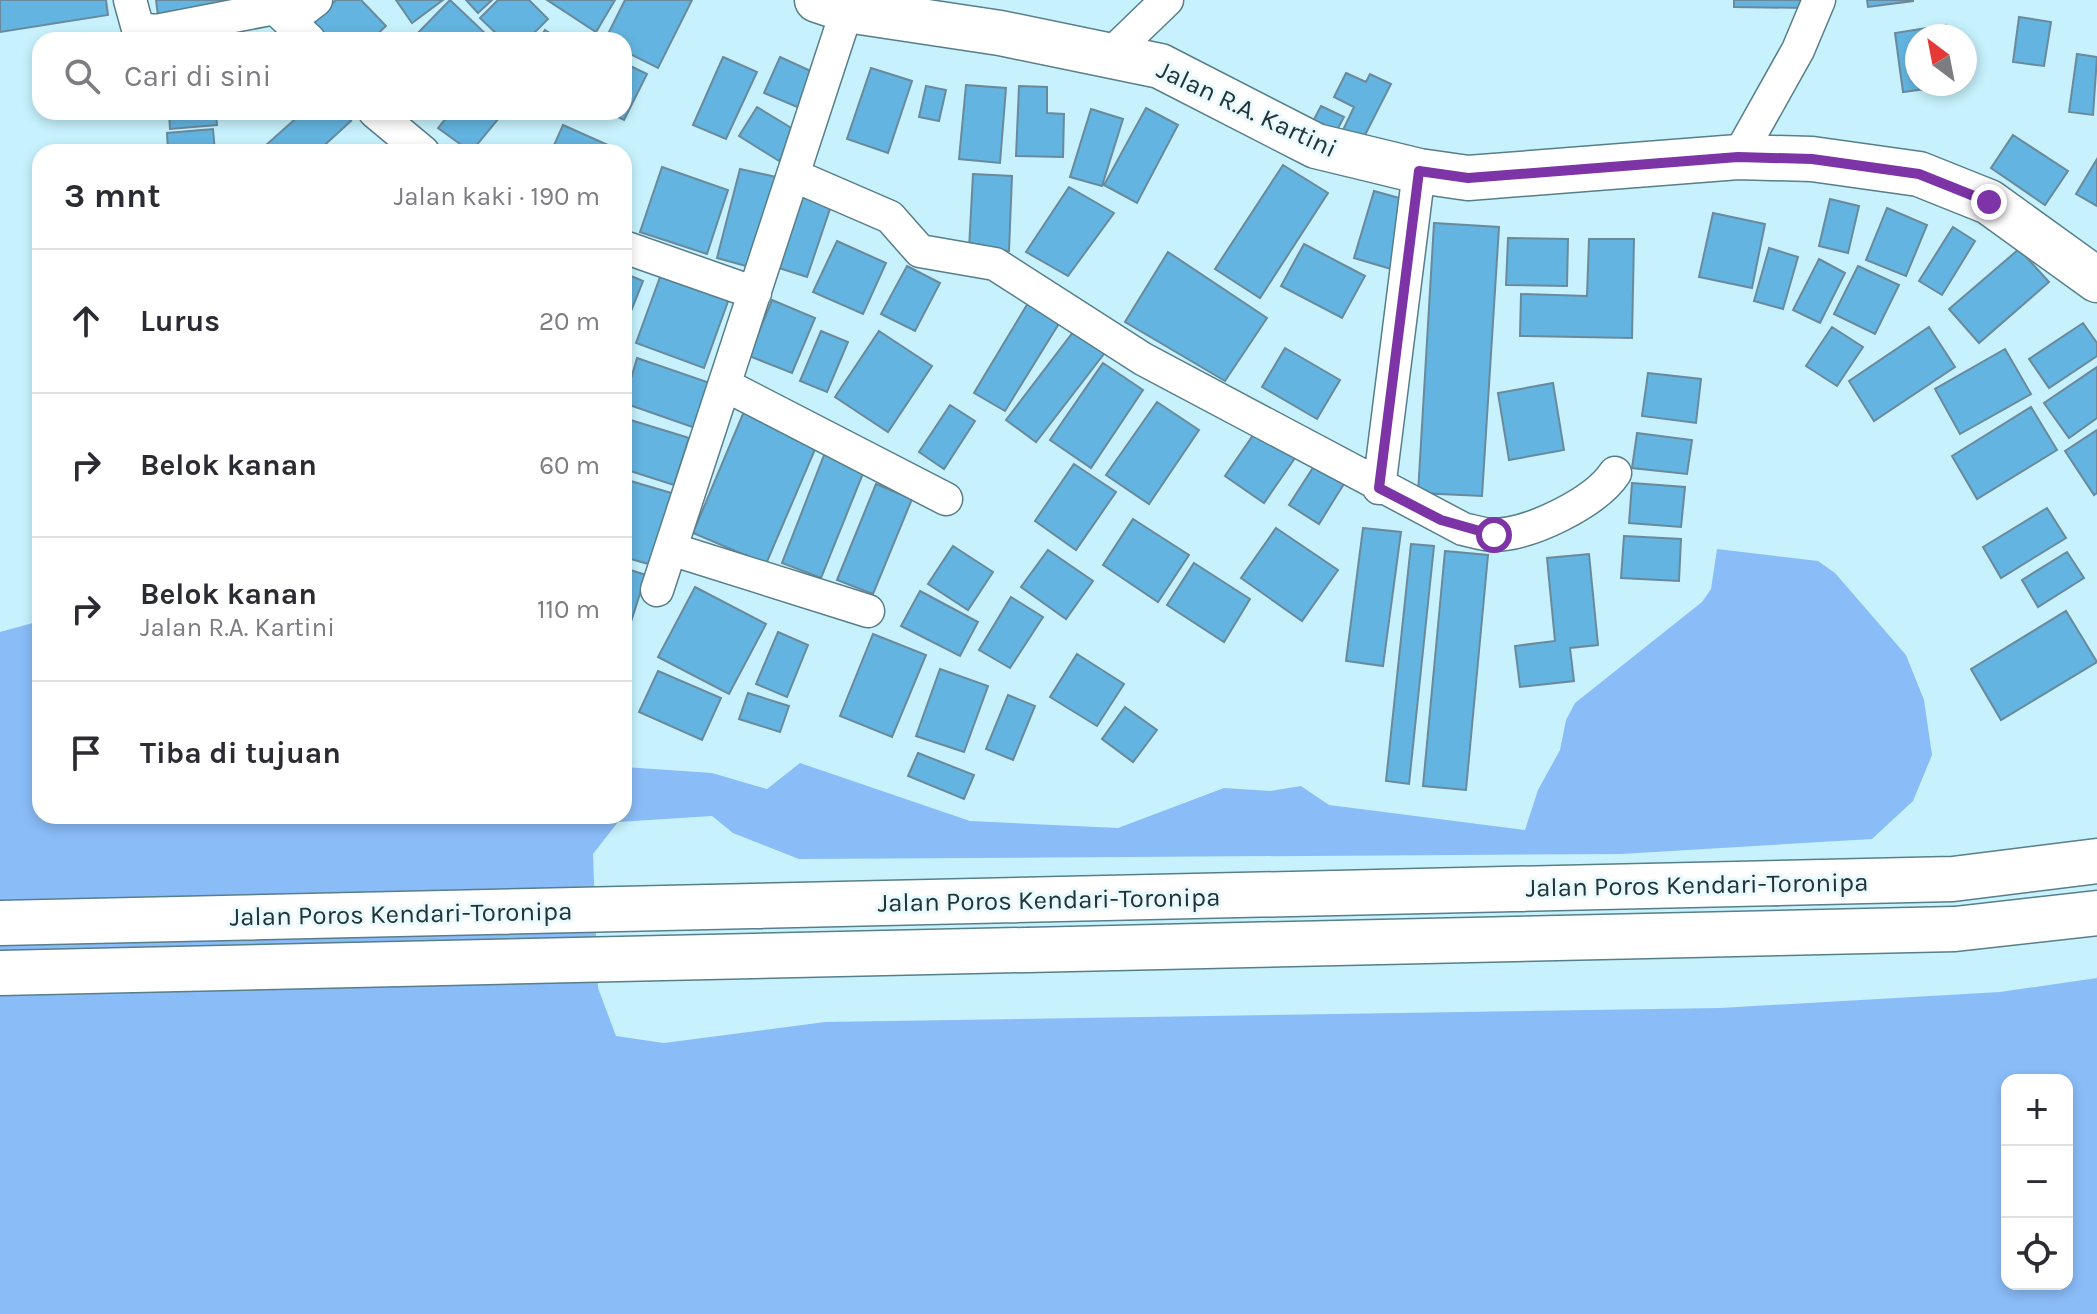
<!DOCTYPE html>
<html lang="id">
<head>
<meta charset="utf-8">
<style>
  body { margin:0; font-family:Karla,sans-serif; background:#f7f7f7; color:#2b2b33 }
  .controls { position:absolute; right:24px; bottom:24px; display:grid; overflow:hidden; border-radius:16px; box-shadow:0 4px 12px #0003 }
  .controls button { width:72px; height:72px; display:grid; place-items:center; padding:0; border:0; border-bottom:2px solid #e1e1e2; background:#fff; color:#2b2b33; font:40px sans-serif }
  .compass { position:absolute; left:1905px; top:24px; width:72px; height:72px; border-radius:50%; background:#fff; box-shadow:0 4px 12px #0003; rotate:328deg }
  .stop { position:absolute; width:24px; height:24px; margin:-18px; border:6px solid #7c34a6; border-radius:50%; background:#fff }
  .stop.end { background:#7c34a6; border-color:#fff; box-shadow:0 2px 8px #0008 }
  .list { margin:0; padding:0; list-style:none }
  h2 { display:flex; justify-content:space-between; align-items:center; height:104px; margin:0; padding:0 32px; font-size:34px }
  h2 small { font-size:26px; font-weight:400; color:#7c7c81 }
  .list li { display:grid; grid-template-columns:52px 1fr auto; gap:24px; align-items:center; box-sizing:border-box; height:144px; padding:0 32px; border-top:2px solid #e1e1e2 }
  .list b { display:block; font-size:30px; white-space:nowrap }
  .list p { margin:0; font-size:26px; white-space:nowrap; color:#7c7c81 }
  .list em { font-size:26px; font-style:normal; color:#7c7c81 }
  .icon { flex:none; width:44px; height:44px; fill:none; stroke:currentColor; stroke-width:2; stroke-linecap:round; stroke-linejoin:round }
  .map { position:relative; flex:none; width:2097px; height:1314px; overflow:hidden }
  .search { position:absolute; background:#fff; box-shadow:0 4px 12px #0003; left:32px; top:32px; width:600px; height:88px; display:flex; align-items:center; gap:20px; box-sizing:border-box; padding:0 28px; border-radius:24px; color:#7c7c81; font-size:30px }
  .panel { position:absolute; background:#fff; box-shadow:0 4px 12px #0003; left:32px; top:144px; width:600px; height:680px; border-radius:24px }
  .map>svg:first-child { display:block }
  .water { fill:#8abcf8; fill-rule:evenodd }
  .building { fill:#63b4e0; stroke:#698a9d; stroke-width:2 }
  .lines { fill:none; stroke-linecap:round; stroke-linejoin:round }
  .street-casing { stroke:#577e89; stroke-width:35 }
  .secondary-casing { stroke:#577e89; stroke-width:47 }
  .primary-casing { stroke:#577e89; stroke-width:47 }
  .street { stroke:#fff; stroke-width:32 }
  .secondary { stroke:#fff; stroke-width:44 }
  .primary { stroke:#fff; stroke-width:44 }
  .route { stroke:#7c34a6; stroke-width:10 }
  .labels { text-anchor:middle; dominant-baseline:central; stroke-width:6; stroke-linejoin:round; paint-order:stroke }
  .street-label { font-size:26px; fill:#233438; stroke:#e9faff }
</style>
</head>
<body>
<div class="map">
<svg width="2097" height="1314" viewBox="0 0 2097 1314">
  <rect width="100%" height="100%" fill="#c7f2fd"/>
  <path class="water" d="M 1717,549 L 1818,561 L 1835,573 L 1906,655 L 1924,700 L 1932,755 L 1913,801 L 1872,839 L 1621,854 L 799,859 L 733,833 L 712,816 L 618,822 L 593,854 L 598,988 L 616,1036 L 664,1043 L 825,1022 L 1720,1008 L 2000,992 L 2097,978 L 2097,1314 L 0,1314 L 0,632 L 40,621 L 40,816 L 624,816 L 624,767 L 712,773 L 767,789 L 800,763 L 970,821 L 1118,828 L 1224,788 L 1270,791 L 1301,786 L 1329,805 L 1525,830 L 1538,790 L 1560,750 L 1566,720 L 1575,703 L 1702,602 L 1711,589 ZM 2007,1080 L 2067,1080 L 2067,1284 L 2007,1284 Z"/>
  <path class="building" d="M 0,0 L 106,0 L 108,15 L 0,32 Z
    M 156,0 L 240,0 L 159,24 Z
    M 336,0 L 361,0 L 386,26 L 371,40 L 330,40 L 313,21 Z
    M 396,0 L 443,0 L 412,23 Z
    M 450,0 L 489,37 L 486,40 L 411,40 Z
    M 466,0 L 492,0 L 478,13 Z
    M 498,0 L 529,0 L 548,19 L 527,40 L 503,40 L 480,18 Z
    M 547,0 L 615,0 L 596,32 Z
    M 625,0 L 692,0 L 658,68 L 624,51 L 624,40 L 605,40 Z
    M 1734,0 L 1805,0 L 1805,8 L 1734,7 Z
    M 1867,0 L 1913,0 L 1913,1 L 1868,7 Z
    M 2019,17 L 2051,22 L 2044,66 L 2013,62 Z
    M 1946,25 L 1947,36 L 1917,36 L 1917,84 L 1954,85 L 1903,92 L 1895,33 Z
    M 545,30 L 561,40 L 539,40 Z
    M 2077,54 L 2097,57 L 2093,115 L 2069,112 Z
    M 723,57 L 757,72 L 726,139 L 693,125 Z
    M 780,57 L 824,77 L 809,112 L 764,93 Z
    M 624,63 L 647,74 L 624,120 L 608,112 L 624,112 Z
    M 871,68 L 912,81 L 888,153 L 847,139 Z
    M 1346,73 L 1366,82 L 1370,74 L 1391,84 L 1363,139 L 1343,130 L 1354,107 L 1334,97 Z
    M 966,85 L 1006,88 L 1000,163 L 959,159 Z
    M 926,86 L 946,90 L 939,121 L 919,117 Z
    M 1019,86 L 1047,87 L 1047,113 L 1064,114 L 1063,157 L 1016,156 Z
    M 1321,106 L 1344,117 L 1334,136 L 1311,125 Z
    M 757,107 L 798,132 L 779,161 L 739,136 Z
    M 1146,108 L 1178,125 L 1137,203 L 1104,185 Z
    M 1091,109 L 1123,119 L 1102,186 L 1070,177 Z
    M 169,112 L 216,112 L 217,125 L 170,129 Z
    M 303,112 L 342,112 L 351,121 L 317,152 L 271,152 L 265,146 Z
    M 451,112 L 504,112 L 471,152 L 438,128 Z
    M 563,125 L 608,145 L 605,152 L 551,152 Z
    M 213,129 L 215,152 L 168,152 L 167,133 Z
    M 2013,135 L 2068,171 L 2045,205 L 1991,168 Z
    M 2097,159 L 2097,206 L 2076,194 Z
    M 1283,165 L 1328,193 L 1260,298 L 1215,269 Z
    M 662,167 L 728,190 L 707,254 L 640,232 Z
    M 740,169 L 781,178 L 757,269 L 717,258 Z
    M 973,174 L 1012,176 L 1009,251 L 969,249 Z
    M 1069,187 L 1114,213 L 1068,276 L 1026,252 Z
    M 800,188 L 833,200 L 807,277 L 773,266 Z
    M 1374,191 L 1410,201 L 1391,269 L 1354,258 Z
    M 1830,199 L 1859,206 L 1848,253 L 1819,246 Z
    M 1887,208 L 1927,225 L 1906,276 L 1866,260 Z
    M 1713,213 L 1765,224 L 1752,288 L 1699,277 Z
    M 1434,223 L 1499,227 L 1482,496 L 1418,493 Z
    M 1953,227 L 1975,241 L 1942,295 L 1919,281 Z
    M 1508,238 L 1568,239 L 1567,286 L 1506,285 Z
    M 1589,239 L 1634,239 L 1632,338 L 1520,336 L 1521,294 L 1587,296 Z
    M 837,241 L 886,263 L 863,314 L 813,292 Z
    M 1304,244 L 1365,276 L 1342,318 L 1281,286 Z
    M 1769,248 L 1798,257 L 1783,309 L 1754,301 Z
    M 2019,249 L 2049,282 L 1979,343 L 1949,309 Z
    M 1168,252 L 1267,318 L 1225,381 L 1125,322 Z
    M 1819,259 L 1845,273 L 1820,323 L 1793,310 Z
    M 907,266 L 940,283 L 915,331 L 881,314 Z
    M 1858,266 L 1899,285 L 1875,334 L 1834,314 Z
    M 663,269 L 731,293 L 704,368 L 636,343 Z
    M 624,273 L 643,281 L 624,329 Z
    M 1031,298 L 1063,317 L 1005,411 L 974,393 Z
    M 772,300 L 815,318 L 792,373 L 749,356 Z
    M 2083,323 L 2097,343 L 2097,356 L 2049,388 L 2029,359 Z
    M 1077,327 L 1107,350 L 1036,442 L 1006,420 Z
    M 1832,327 L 1863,347 L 1837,386 L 1806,366 Z
    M 1929,327 L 1955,367 L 1874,421 L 1849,381 Z
    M 821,331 L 848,342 L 827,392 L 800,381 Z
    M 879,331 L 932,366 L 888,432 L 835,397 Z
    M 1285,348 L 1340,380 L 1317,419 L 1262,387 Z
    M 2005,349 L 2031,394 L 1960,434 L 1935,389 Z
    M 637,358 L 713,384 L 698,429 L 624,403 Z
    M 1103,363 L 1143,390 L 1091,468 L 1050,440 Z
    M 2097,367 L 2097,418 L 2069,438 L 2044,403 Z
    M 1648,373 L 1701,379 L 1696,423 L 1642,416 Z
    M 1553,383 L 1564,450 L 1509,460 L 1498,393 Z
    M 1157,402 L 1199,430 L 1149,504 L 1106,475 Z
    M 950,405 L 975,421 L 944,469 L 919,452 Z
    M 2031,407 L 2057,450 L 1977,499 L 1952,456 Z
    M 745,409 L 819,440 L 766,564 L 693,533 Z
    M 624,418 L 689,438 L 674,485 L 624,469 Z
    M 2097,430 L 2097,493 L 2094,495 L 2065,451 Z
    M 1256,431 L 1295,458 L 1264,503 L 1225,476 Z
    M 1637,433 L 1692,440 L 1687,474 L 1632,468 Z
    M 826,450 L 866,466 L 821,578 L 782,563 Z
    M 1318,460 L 1347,479 L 1319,524 L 1289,505 Z
    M 1074,464 L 1116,492 L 1076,550 L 1035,521 Z
    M 624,479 L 678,495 L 655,566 L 624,557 Z
    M 1632,483 L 1685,487 L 1681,527 L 1629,523 Z
    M 876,484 L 912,499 L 873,594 L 837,580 Z
    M 2047,508 L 2066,538 L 2001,578 L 1983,547 Z
    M 1133,519 L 1189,555 L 1158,602 L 1103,565 Z
    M 1276,528 L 1338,570 L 1302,621 L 1241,578 Z
    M 1363,528 L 1401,532 L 1383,666 L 1346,661 Z
    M 1624,536 L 1681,539 L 1679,581 L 1621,578 Z
    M 1411,544 L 1434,546 L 1409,784 L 1386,781 Z
    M 953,546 L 993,572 L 968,610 L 928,584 Z
    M 1048,550 L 1093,581 L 1066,619 L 1021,587 Z
    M 1445,551 L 1488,555 L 1466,790 L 1423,786 Z
    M 2067,552 L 2084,578 L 2038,607 L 2022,580 Z
    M 1589,554 L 1598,645 L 1570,648 L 1574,681 L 1520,687 L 1515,646 L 1555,641 L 1547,558 Z
    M 1194,563 L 1250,599 L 1224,642 L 1167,605 Z
    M 624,568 L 646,575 L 628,631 L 624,630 Z
    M 695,587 L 766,624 L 729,694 L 658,657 Z
    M 920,591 L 978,622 L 960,656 L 901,626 Z
    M 1011,597 L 1043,617 L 1010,668 L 979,650 Z
    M 2066,611 L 2097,662 L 2001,720 L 1971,669 Z
    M 778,632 L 808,645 L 787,697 L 756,684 Z
    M 873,634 L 926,655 L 892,737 L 840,716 Z
    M 1077,654 L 1124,684 L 1097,726 L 1050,697 Z
    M 940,669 L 988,686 L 964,752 L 916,736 Z
    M 658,671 L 721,698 L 702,740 L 639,712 Z
    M 748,693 L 789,706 L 780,732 L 739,719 Z
    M 1008,695 L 1035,706 L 1013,760 L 986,749 Z
    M 1125,707 L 1157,730 L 1133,762 L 1102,739 Z
    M 918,753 L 974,775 L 964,799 L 908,776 Z"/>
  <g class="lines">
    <defs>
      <path id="street" d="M 130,0 L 138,29 L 156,31 L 275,8 L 309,40
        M 290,20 L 316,0
        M 1110,55 L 1167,0
        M 375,112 L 423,152
        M 1738,157 L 1798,50 L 1819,0
        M 793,175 L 890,217 L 920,251 L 995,264 L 1143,359 L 1463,529 C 1472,531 1484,535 1494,535 C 1531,534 1595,503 1615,473
        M 624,247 L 755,293
        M 725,385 L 946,499
        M 1379,488 L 1419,171
        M 671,549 L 868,611
        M 657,590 L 847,10"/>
      <path id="secondary" d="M 817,0 L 847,10 L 1000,33 L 1160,66 L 1316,146 L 1419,171 L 1468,178 L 1738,157 L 1812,159 L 1919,174 L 1989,202 L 2097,280"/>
      <path id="primary" d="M 0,923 L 1953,879 L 2097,861
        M 0,973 L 1955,929 L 2097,913"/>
    </defs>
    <use href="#street" class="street-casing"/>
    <use href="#secondary" class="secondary-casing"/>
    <use href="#primary" class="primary-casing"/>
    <use href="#street" class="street"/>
    <use href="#secondary" class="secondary"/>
    <use href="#primary" class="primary"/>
  </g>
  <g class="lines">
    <path class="route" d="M 1494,535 L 1441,520 L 1379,488 L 1419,171 L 1468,178 L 1738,157 L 1812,159 L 1919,174 L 1989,202"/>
  </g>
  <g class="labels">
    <g class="street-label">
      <text transform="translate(1247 109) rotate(25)">Jalan R.A. Kartini</text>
      <text transform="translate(1697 885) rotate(-1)">Jalan Poros Kendari-Toronipa</text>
      <text transform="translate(1049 900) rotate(-1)">Jalan Poros Kendari-Toronipa</text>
      <text transform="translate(401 914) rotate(-1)">Jalan Poros Kendari-Toronipa</text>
    </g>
  </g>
</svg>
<div class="controls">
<button>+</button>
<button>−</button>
<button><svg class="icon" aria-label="locate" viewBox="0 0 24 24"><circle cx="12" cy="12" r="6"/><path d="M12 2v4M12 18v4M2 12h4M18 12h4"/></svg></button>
</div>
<svg class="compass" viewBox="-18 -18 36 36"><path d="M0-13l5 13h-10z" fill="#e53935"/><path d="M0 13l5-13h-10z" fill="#7c7c81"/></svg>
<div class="stop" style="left:1494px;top:535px"></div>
<div class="stop end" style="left:1989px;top:202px"></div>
<div class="search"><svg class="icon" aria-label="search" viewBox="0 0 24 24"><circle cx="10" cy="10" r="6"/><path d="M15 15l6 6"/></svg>Cari di sini</div>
<section class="panel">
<h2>3 mnt<small>Jalan kaki · 190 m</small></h2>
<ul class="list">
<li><svg class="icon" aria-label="ahead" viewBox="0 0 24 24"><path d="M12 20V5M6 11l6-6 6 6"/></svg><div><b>Lurus</b></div><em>20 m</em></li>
<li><svg class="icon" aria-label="right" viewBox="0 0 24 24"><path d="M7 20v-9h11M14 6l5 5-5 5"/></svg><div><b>Belok kanan</b></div><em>60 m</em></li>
<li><svg class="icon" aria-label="right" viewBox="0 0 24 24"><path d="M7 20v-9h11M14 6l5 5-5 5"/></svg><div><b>Belok kanan</b><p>Jalan R.A. Kartini</p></div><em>110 m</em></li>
<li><svg class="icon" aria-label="arrive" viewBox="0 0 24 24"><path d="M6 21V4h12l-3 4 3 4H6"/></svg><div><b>Tiba di tujuan</b></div></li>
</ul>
</section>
</div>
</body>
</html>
